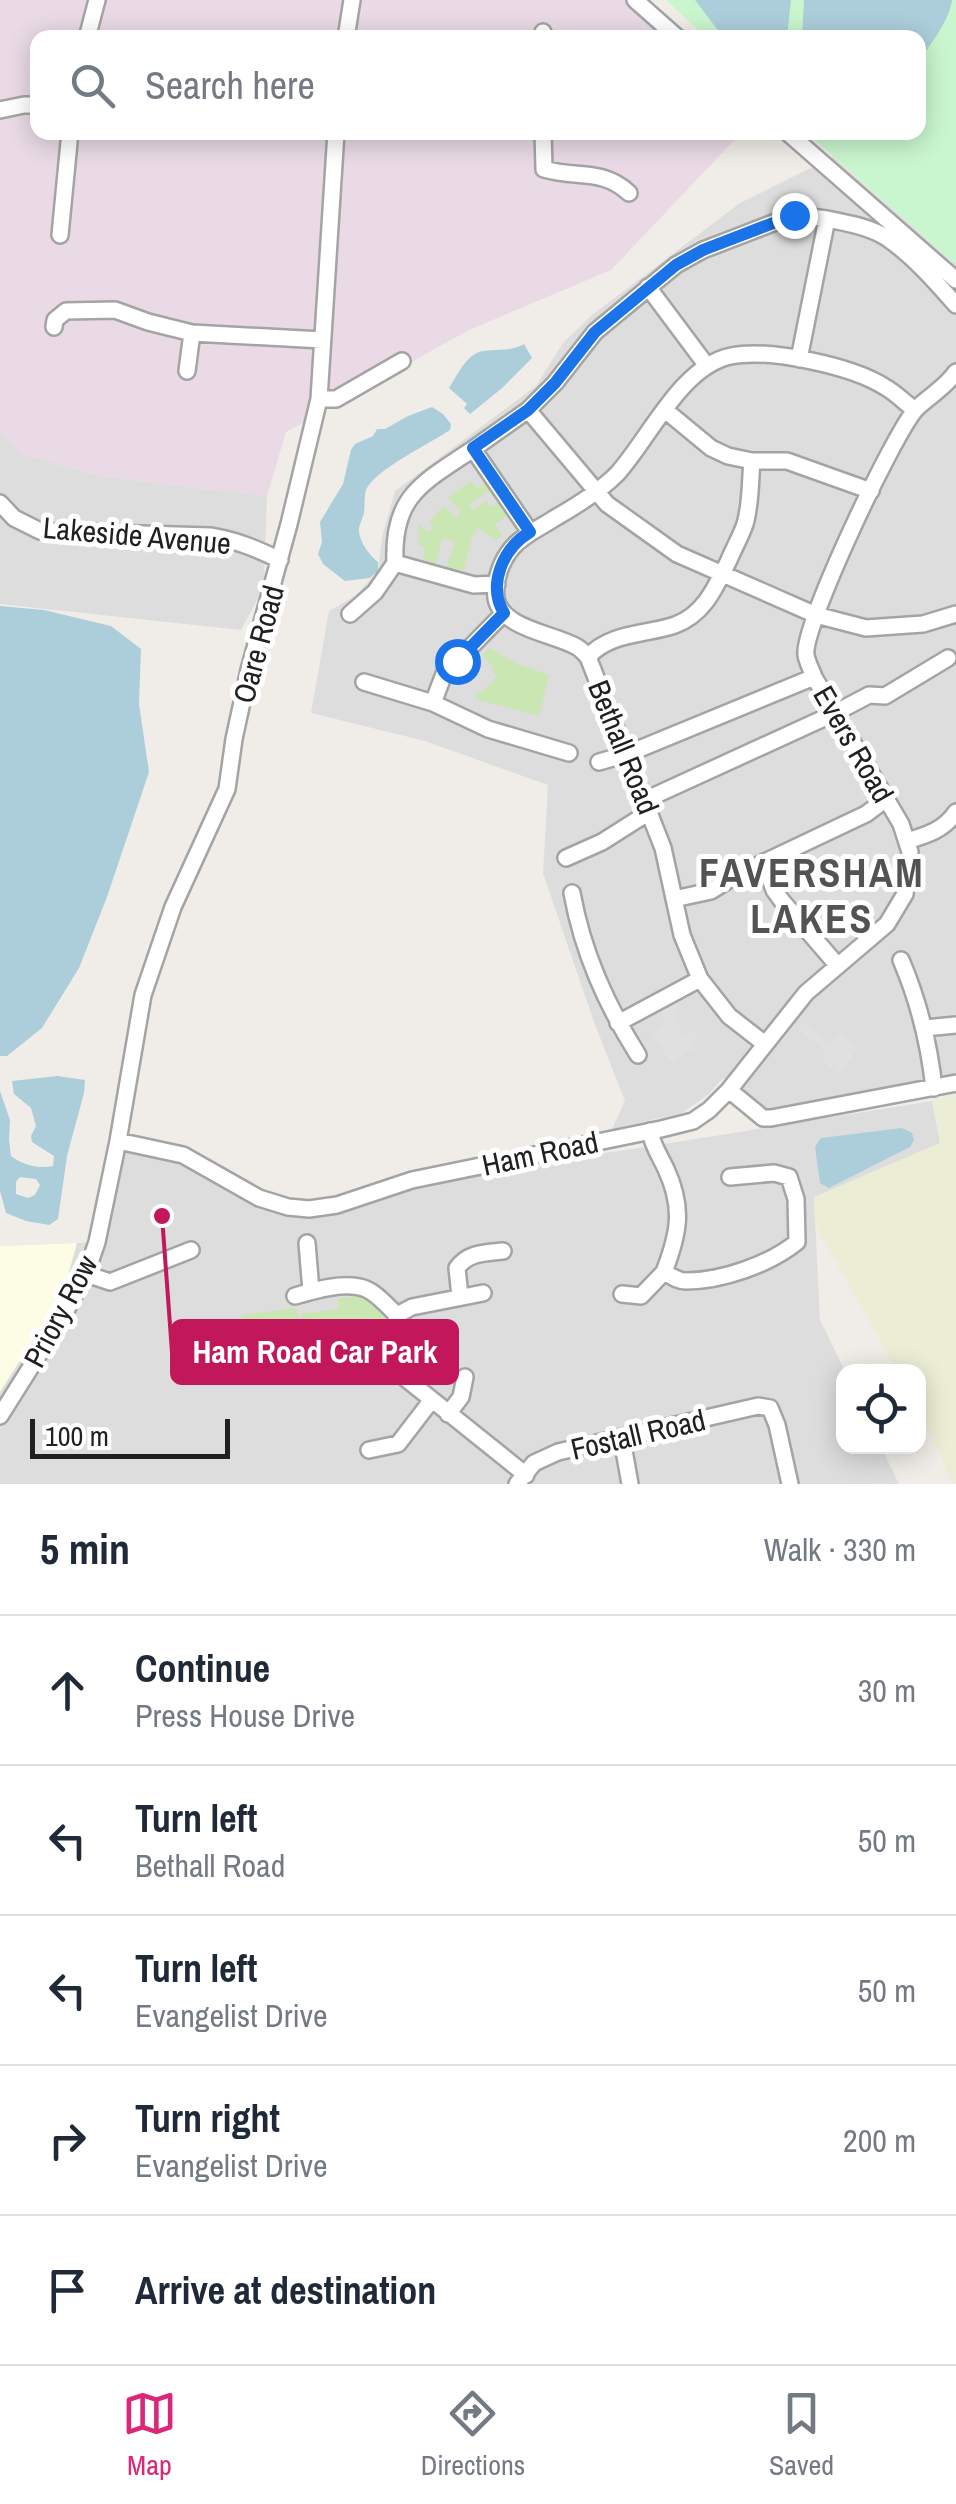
<!DOCTYPE html>
<html lang="en">
<head>
<meta charset="utf-8">
<style>
  body { margin:0; font-family:"Archivo Narrow",sans-serif; background:#f6f6f7; color:#1f2937 }
  .controls { position:absolute; right:30px; bottom:30px; display:grid; overflow:hidden; border-radius:20px; box-shadow:0 5px 25px #0003 }
  .controls button { width:90px; height:90px; display:grid; place-items:center; padding:0; border:0; border-bottom:2px solid #e0e1e3; background:#fff; color:#1f2937; font:50px sans-serif }
  .scale { position:absolute; left:30px; bottom:25px; width:200px; box-sizing:border-box; padding-left:10px; border:5px solid #202020; border-top:0; font-size:28px; line-height:35px; white-space:nowrap; color:#202020; -webkit-text-stroke:8px #fff; paint-order:stroke }
  .stop { position:absolute; width:30px; height:30px; margin:-22px; border:8px solid #1a73e8; border-radius:50%; background:#fff }
  .stop.end { background:#1a73e8; border-color:#fff; box-shadow:0 2px 10px #0008 }
  .list { margin:0; padding:0; list-style:none }
  h2 { display:flex; justify-content:space-between; align-items:center; height:130px; margin:0; padding:0 40px; font-size:42px }
  h2 small { font-size:32px; font-weight:400; color:#747a83 }
  .list li { display:grid; grid-template-columns:65px 1fr auto; gap:30px; align-items:center; box-sizing:border-box; height:150px; padding:0 40px; border-top:2px solid #e0e1e3 }
  .list b { display:block; font-size:38px; white-space:nowrap }
  .list p { margin:0; font-size:32px; white-space:nowrap; color:#747a83 }
  .list em { font-size:32px; font-style:normal; color:#747a83 }
  .icon { flex:none; width:55px; height:55px; fill:none; stroke:currentColor; stroke-width:2; stroke-linecap:round; stroke-linejoin:round }
  .map { position:relative; flex:none; width:956px; height:1484px; overflow:hidden }
  .search { position:absolute; background:#fff; box-shadow:0 5px 25px #0003; left:30px; right:30px; top:30px; height:110px; display:flex; align-items:center; gap:25px; box-sizing:border-box; padding:0 35px; border-radius:20px; color:#747a83; font-size:38px }
  .sheet { height:880px; background:#fff }
  nav { display:flex; justify-content:space-around; align-items:center; box-sizing:border-box; height:140px; border-top:2px solid #e0e1e3; background:#fff; font-size:28px; color:#747a83 }
  nav a { display:grid; justify-items:center; gap:5px }
  nav .on { color:#db2777 }
  .map>svg:first-child { display:block }
  .residential { fill:#dedddd }
  .industrial { fill:#e9dae5 }
  .education { fill:#fcfde4 }
  .farmland { fill:#ebedd5 }
  .grass { fill:#cae6b2 }
  .park { fill:#c9f6ce }
  .parking { fill:#e0e0e0 }
  .water { fill:#acceda; fill-rule:evenodd }
  .lines { fill:none; stroke-linecap:round; stroke-linejoin:round }
  .minor-casing { stroke:#a4a4a4; stroke-width:20 }
  .minor { stroke:#fff; stroke-width:15 }
  .route { stroke:#1a73e8; stroke-width:12 }
  .labels { text-anchor:middle; dominant-baseline:central; stroke-width:10; stroke-linejoin:round; paint-order:stroke }
  .street-label { font-size:30px; fill:#202020; stroke:#fff }
  .district-label { font-size:40px; font-weight:bold; letter-spacing:2.5px; fill:#535353; stroke:#fff }
  .leader { fill:none; stroke:#c2185b; stroke-width:4 }
  .callout-dot { fill:#c2185b; stroke:#fff; stroke-width:4 }
  .callout { fill:#c2185b; stroke:#c2185b; stroke-width:4 }
  .callout-label { font-size:32px; text-anchor:middle; font-weight:bold; fill:#fff }
</style>
</head>
<body>
<div class="map">
<svg width="956" height="1484" viewBox="0 0 956 1484">
  <rect width="100%" height="100%" fill="#f0ede8"/>
  <path class="residential" d="M 833,157 L 956,265 L 956,1083 L 771,1118 L 744,1099 L 723,1078 L 709,1094 L 682,1113 L 612,1129 L 625,1101 L 594,1022 L 543,873 L 548,785 L 425,741 L 311,713 L 329,611 L 355,596 L 378,571 L 382,537 L 395,491 L 536,386 L 563,343 L 592,315 L 740,203 Z
    M 0,431 L 20,453 L 100,476 L 267,496 L 264,577 L 258,598 L 241,630 L 0,604 Z
    M 932,1101 L 940,1143 L 814,1198 L 820,1320 L 845,1371 L 844,1446 L 881,1447 L 899,1484 L 0,1484 L 0,1246 L 103,1242 L 122,1152 L 150,1147 L 299,1209 L 412,1180 L 633,1149 Z"/>
  <path class="industrial" d="M 0,0 L 627,0 L 669,37 L 38,38 L 38,132 L 741,133 L 611,270 L 469,330 L 286,432 L 267,496 L 100,476 L 20,453 L 0,431 Z"/>
  <path class="education" d="M 77,1243 L 66,1283 L 52,1310 L 0,1392 L 0,1246 Z"/>
  <path class="farmland" d="M 956,1094 L 956,1484 L 953,1484 L 919,1410 L 918,1372 L 897,1371 L 815,1225 L 814,1197 L 940,1143 L 932,1101 Z"/>
  <path class="grass" d="M 471,481 L 477,488 L 485,483 L 490,490 L 469,504 L 473,510 L 486,501 L 490,507 L 498,502 L 508,515 L 495,524 L 502,535 L 496,540 L 478,528 L 472,537 L 464,570 L 446,567 L 455,542 L 442,538 L 436,564 L 423,559 L 425,547 L 418,545 L 420,536 L 417,524 L 429,532 L 434,527 L 429,523 L 443,506 L 456,518 L 461,511 L 448,498 Z
    M 490,648 L 515,663 L 549,675 L 539,716 L 475,699 L 476,694 L 480,694 L 497,677 L 491,670 L 493,667 L 482,655 Z
    M 357,1296 C 371,1300 386,1311 387,1327 L 371,1318 L 303,1329 L 301,1314 L 339,1309 L 338,1298 Z
    M 297,1308 L 299,1329 L 244,1337 L 241,1315 Z"/>
  <path class="park" d="M 666,0 L 956,0 L 956,265 L 807,133 L 918,132 L 918,38 L 706,37 Z"/>
  <path class="parking" d="M 675,1002 L 681,1012 L 676,1015 L 682,1026 L 679,1028 L 681,1032 L 687,1034 L 693,1031 L 698,1039 L 694,1042 L 696,1046 L 673,1062 L 666,1056 L 652,1034 L 666,1024 L 659,1012 Z
    M 804,1022 L 829,1043 L 834,1042 L 840,1033 L 859,1047 L 839,1074 L 822,1060 L 826,1055 L 823,1049 L 798,1029 Z"/>
  <path class="water" d="M 695,0 L 791,0 L 787,37 L 723,37 Z
    M 804,0 L 952,0 C 949,22 930,44 919,62 L 918,38 L 802,37 Z
    M 524,344 L 532,358 L 501,389 L 470,414 L 464,408 L 467,404 L 449,388 C 456,377 464,360 475,354 C 486,347 506,354 524,344 Z
    M 432,407 L 443,414 L 451,424 L 450,430 C 431,443 374,470 366,490 C 364,497 365,505 364,513 C 363,518 360,523 359,528 C 358,540 369,555 378,562 L 378,571 L 370,578 L 345,581 L 323,564 L 318,554 L 322,542 L 320,522 L 343,484 L 351,450 L 355,444 L 373,436 L 377,429 L 385,429 L 408,416 Z
    M 0,606 L 44,610 L 111,626 L 141,649 L 139,704 L 149,772 L 107,897 L 79,968 L 42,1028 L 7,1056 L 0,1056 Z
    M 57,1076 L 85,1080 L 84,1093 L 67,1156 L 58,1219 L 49,1225 L 26,1221 L 6,1213 L 0,1191 L 0,1091 L 10,1120 L 9,1140 L 11,1156 C 23,1165 37,1169 53,1166 L 54,1156 L 32,1142 L 31,1136 L 36,1126 L 31,1108 L 14,1094 L 12,1081 ZM 20,1177 L 36,1179 L 40,1185 L 35,1195 L 28,1198 L 16,1194 L 16,1182 Z
    M 902,1128 L 912,1133 L 914,1140 L 910,1147 L 829,1188 L 820,1183 L 815,1147 L 821,1138 Z"/>
  <g class="lines">
    <defs>
      <path id="minor" d="M 635,0 L 678,38
        M 87,38 L 97,0
        M 346,38 L 352,0
        M 543,38 L 543,32
        M 0,110 L 24,105 L 38,105
        M 543,132 L 544,169 C 577,179 602,168 629,193
        M 787,132 L 956,280
        M 60,235 L 70,132
        M 648,287 L 707,366
        M 54,327 L 55,320 L 66,311 L 115,310 L 148,322 L 192,333 L 322,340
        M 799,359 L 827,219 C 847,223 870,227 887,238 C 913,256 936,282 956,305
        M 187,371 L 192,333
        M 319,399 L 336,399 L 402,361
        M 528,410 L 555,383 L 595,332 L 676,265 L 703,250 L 794,215 L 827,219
        M 665,410 L 711,448 L 728,456 L 752,461 L 787,461 L 871,491
        M 0,503 L 14,518 L 40,531 L 210,536 C 236,540 257,549 280,560
        M 530,532 L 473,449 L 528,410 L 607,504 L 677,554 L 816,615 L 866,628 L 923,624 L 956,614
        M 395,563 C 392,495 423,483 473,449
        M 350,614 L 375,592 L 395,563 L 474,585 L 497,584
        M 588,657 C 610,632 646,635 675,625 C 705,614 716,586 729,560 C 734,548 741,536 745,524 C 751,504 750,482 752,461
        M 364,682 L 433,703 L 444,674 L 504,613
        M 433,703 L 488,729 L 569,753
        M 599,762 L 627,754 L 814,677
        M 645,800 L 835,713 L 869,695 L 885,696 L 948,658
        M 907,841 C 927,835 944,830 956,812
        M 566,858 L 602,842 L 643,816
        M 764,862 L 774,890 L 782,901 L 838,966
        M 572,893 C 583,953 606,1004 638,1055
        M 674,899 L 711,891 L 733,877 L 866,814 L 886,799
        M 901,960 C 919,1002 929,1043 934,1088
        M 618,1023 L 700,979
        M 925,1028 L 956,1025
        M 765,1044 L 729,1016 L 700,979 L 682,935 L 663,848 L 588,657 C 585,654 581,649 577,647 C 556,634 501,629 496,598 C 494,581 501,561 512,548 C 524,534 540,528 555,518 C 576,506 600,491 617,474 C 649,439 681,366 731,356 C 769,348 852,366 885,387 C 896,393 905,403 915,410
        M 729,1090 L 763,1118 L 771,1118 L 956,1083
        M 650,1131 C 652,1145 660,1156 666,1169 C 684,1208 679,1233 664,1272 C 671,1276 678,1281 686,1281 C 722,1281 770,1264 797,1242 L 796,1199 L 789,1177 L 774,1173 L 730,1177
        M 118,1141 L 183,1155 L 259,1198 L 288,1207 L 309,1209 L 337,1205 L 412,1180 L 661,1129 L 693,1121 L 709,1110 L 729,1090 L 806,993 L 887,924 L 905,894 L 910,852 L 901,824 L 814,677 C 812,671 807,662 806,655 C 802,627 894,433 916,409 C 929,396 945,388 956,372
        M 307,1243 L 311,1291
        M 86,1274 L 110,1282 L 191,1250
        M 483,1293 L 412,1307 L 397,1315 C 391,1341 392,1355 405,1378 L 526,1475
        M 622,1294 L 641,1296 L 664,1272
        M 295,1296 C 315,1290 346,1281 366,1289 C 378,1294 387,1306 397,1315
        M 460,1296 L 457,1268 C 468,1252 486,1253 503,1251
        M 448,1414 L 461,1397 L 465,1377
        M 0,1416 L 63,1316 L 86,1274 L 97,1242 L 118,1141 L 143,995 L 173,907 L 227,789 L 234,739 L 249,670 L 289,524 L 319,399 L 336,132
        M 622,1439 L 630,1484
        M 369,1450 L 398,1444 L 431,1401
        M 517,1484 L 534,1463 L 558,1452 L 758,1406 L 770,1408 L 777,1425 L 790,1484"/>
    </defs>
    <use href="#minor" class="minor-casing"/>
    <use href="#minor" class="minor"/>
  </g>
  <g class="lines">
    <path class="route" d="M 457,661 L 504,613 C 487,585 503,548 530,532 L 473,448 L 528,410 L 555,383 L 595,332 L 676,265 L 703,250 L 794,215"/>
  </g>
  <g class="labels">
    <g class="street-label">
      <text transform="translate(137 535) rotate(5)">Lakeside Avenue</text>
      <text transform="translate(258 644) rotate(-75)">Oare Road</text>
      <text transform="translate(854 744) rotate(60)">Evers Road</text>
      <text transform="translate(624 747) rotate(68)">Bethall Road</text>
      <text transform="translate(540 1153) rotate(-12)">Ham Road</text>
      <text transform="translate(60 1311) rotate(-62)">Priory Row</text>
      <text transform="translate(638 1434) rotate(-13)">Fostall Road</text>
    </g>
    <g class="district-label">
      <text x="812" y="872">FAVERSHAM<tspan x="812" dy="46">LAKES</tspan></text>
    </g>
  </g>
  <path class="leader" d="M162 1216L172 1352"/>
  <circle class="callout-dot" cx="162" cy="1216" r="10"/>
  <rect class="callout" x="172" y="1321" width="285" height="62" rx="10"/>
  <g class="callout-label">
    <text x="315" y="1363">Ham Road Car Park</text>
  </g>
</svg>
<div class="controls">
<button><svg class="icon" aria-label="locate" viewBox="0 0 24 24"><circle cx="12" cy="12" r="6"/><path d="M12 2v4M12 18v4M2 12h4M18 12h4"/></svg></button>
</div>
<div class="scale">100 m</div>
<div class="stop" style="left:457px;top:661px"></div>
<div class="stop end" style="left:794px;top:215px"></div>
<div class="search"><svg class="icon" aria-label="search" viewBox="0 0 24 24"><circle cx="10" cy="10" r="6"/><path d="M15 15l6 6"/></svg>Search here</div>
</div>
<section class="sheet">
<h2>5 min<small>Walk · 330 m</small></h2>
<ul class="list">
<li><svg class="icon" aria-label="ahead" viewBox="0 0 24 24"><path d="M12 20V5M6 11l6-6 6 6"/></svg><div><b>Continue</b><p>Press House Drive</p></div><em>30 m</em></li>
<li><svg class="icon" aria-label="left" viewBox="0 0 24 24"><path d="M17 20v-9H6M10 6l-5 5 5 5"/></svg><div><b>Turn left</b><p>Bethall Road</p></div><em>50 m</em></li>
<li><svg class="icon" aria-label="left" viewBox="0 0 24 24"><path d="M17 20v-9H6M10 6l-5 5 5 5"/></svg><div><b>Turn left</b><p>Evangelist Drive</p></div><em>50 m</em></li>
<li><svg class="icon" aria-label="right" viewBox="0 0 24 24"><path d="M7 20v-9h11M14 6l5 5-5 5"/></svg><div><b>Turn right</b><p>Evangelist Drive</p></div><em>200 m</em></li>
<li><svg class="icon" aria-label="arrive" viewBox="0 0 24 24"><path d="M6 21V4h12l-3 4 3 4H6"/></svg><div><b>Arrive at destination</b></div></li>
</ul>
</section>
<nav>
<a class="on"><svg class="icon" aria-label="map" viewBox="0 0 24 24"><path d="M3 6l6-2 6 2 6-2v14l-6 2-6-2-6 2zM9 4v14M15 6v14"/></svg>Map</a>
<a><svg class="icon" aria-label="directions" viewBox="0 0 24 24"><path d="M12 3l9 9-9 9-9-9zM9 14v-3h6M13 9l2 2-2 2"/></svg>Directions</a>
<a><svg class="icon" aria-label="saved" viewBox="0 0 24 24"><path d="M7 4h10v16l-5-4-5 4z"/></svg>Saved</a>
</nav>
</body>
</html>
